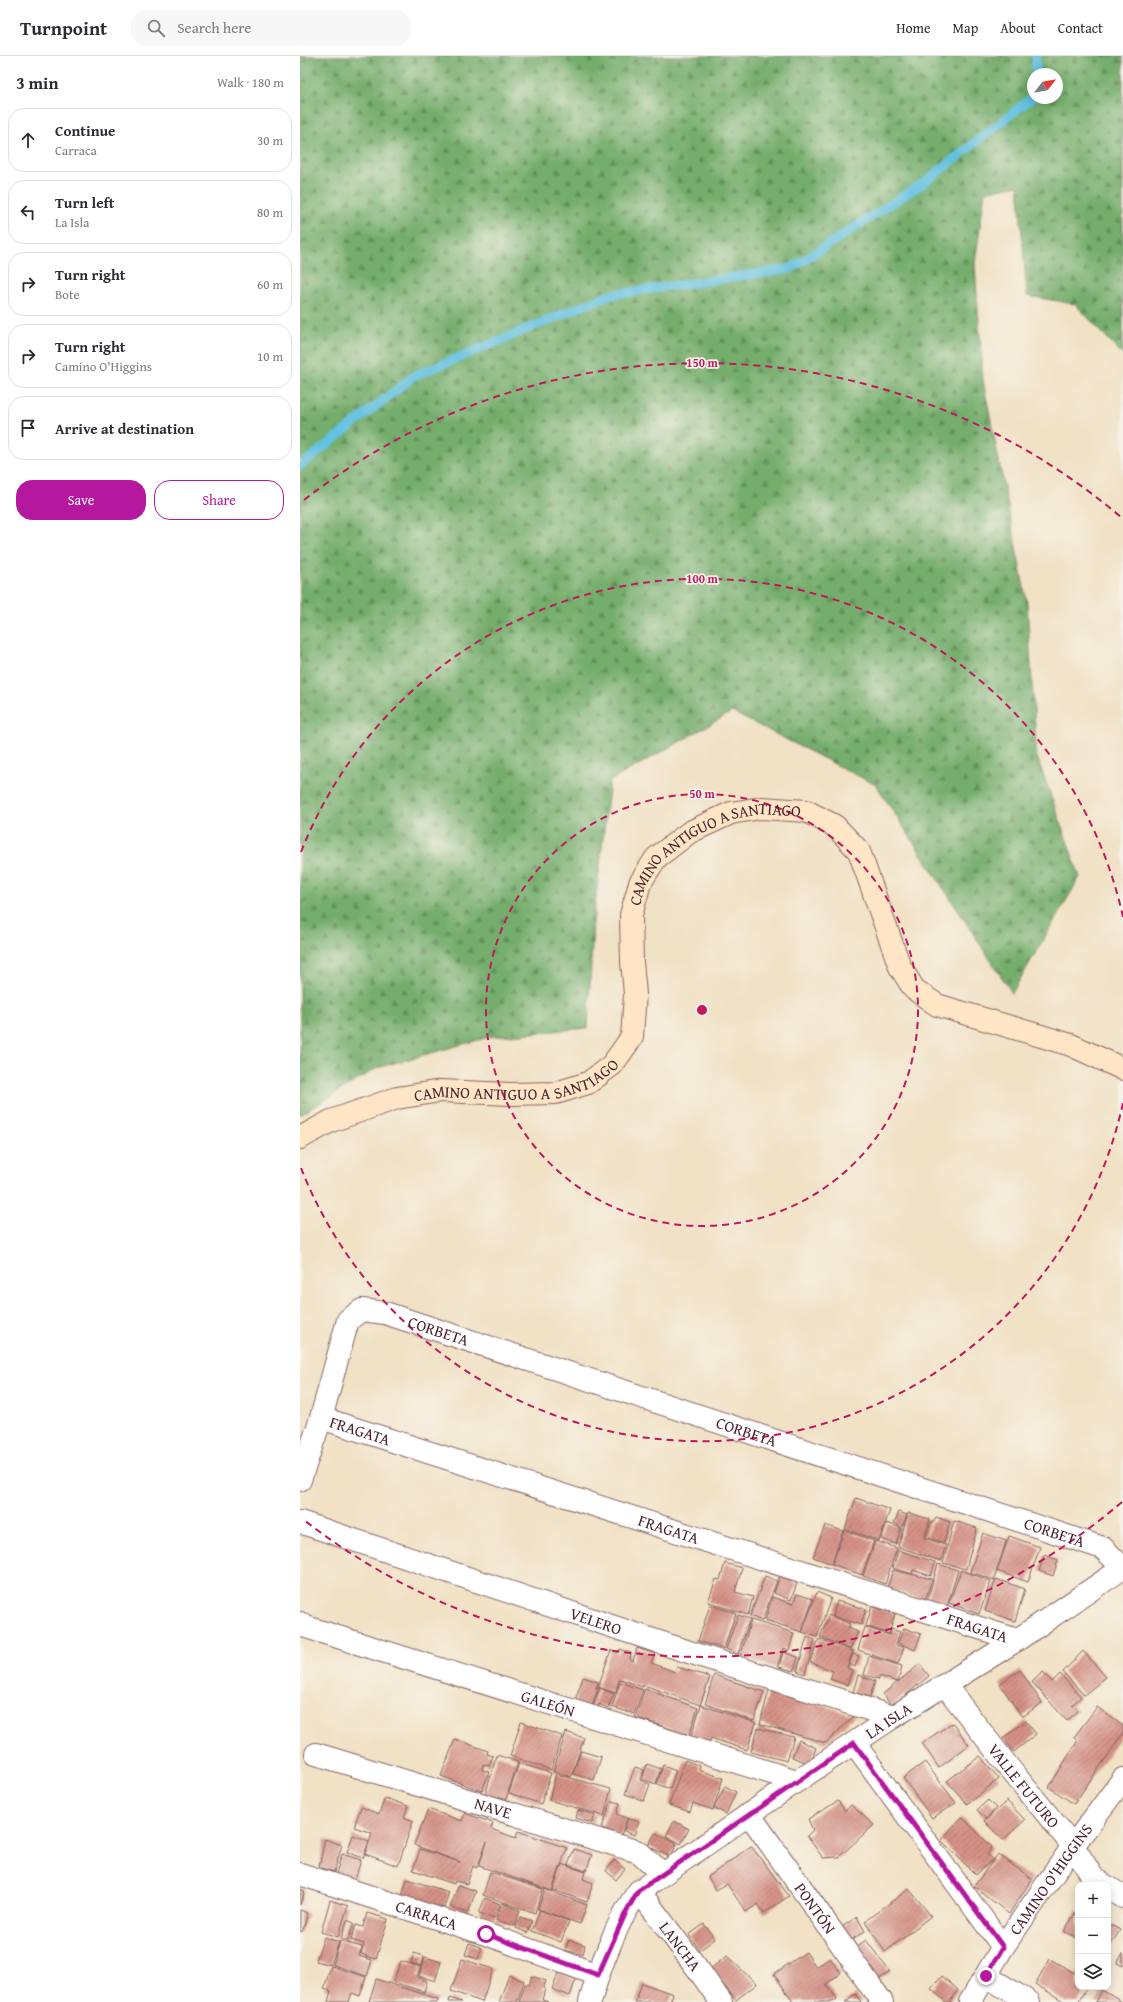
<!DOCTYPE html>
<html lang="en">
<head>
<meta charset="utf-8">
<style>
  body { margin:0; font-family:"Gentium Book Plus",serif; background:#f7f7f7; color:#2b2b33 }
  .controls { position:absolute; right:12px; bottom:12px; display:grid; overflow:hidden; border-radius:8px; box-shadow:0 2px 10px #0003 }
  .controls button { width:36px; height:36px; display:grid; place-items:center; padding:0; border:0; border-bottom:1px solid #e1e1e2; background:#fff; color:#2b2b33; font:20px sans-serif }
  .compass { position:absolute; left:727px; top:12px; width:36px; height:36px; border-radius:50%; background:#fff; box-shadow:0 2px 10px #0003; rotate:59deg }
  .stop { position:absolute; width:12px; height:12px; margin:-9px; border:3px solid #b5179e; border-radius:50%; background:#fff }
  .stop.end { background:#b5179e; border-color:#fff; box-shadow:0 1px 4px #0008 }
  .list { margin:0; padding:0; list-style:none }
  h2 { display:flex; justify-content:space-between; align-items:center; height:52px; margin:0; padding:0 16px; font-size:17px }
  h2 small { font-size:13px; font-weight:400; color:#7c7c81 }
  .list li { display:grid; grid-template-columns:26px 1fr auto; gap:12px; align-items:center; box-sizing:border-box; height:64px; margin:0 8px 8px; padding:0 8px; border:1px solid #e1e1e2; border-radius:16px }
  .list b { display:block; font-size:15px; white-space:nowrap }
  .list p { margin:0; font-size:13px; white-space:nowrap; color:#7c7c81 }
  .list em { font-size:13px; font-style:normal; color:#7c7c81 }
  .actions { display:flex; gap:8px; padding:12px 16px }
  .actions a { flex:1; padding:9px 0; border:1px solid #b5179e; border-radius:16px; text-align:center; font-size:14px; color:#b5179e }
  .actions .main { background:#b5179e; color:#fff }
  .icon { flex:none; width:22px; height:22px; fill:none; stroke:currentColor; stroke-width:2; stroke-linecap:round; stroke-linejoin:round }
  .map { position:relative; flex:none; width:823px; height:1946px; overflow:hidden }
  header { display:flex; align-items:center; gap:24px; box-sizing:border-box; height:56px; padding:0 20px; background:#fff; border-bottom:1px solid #e1e1e2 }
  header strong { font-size:19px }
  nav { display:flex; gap:22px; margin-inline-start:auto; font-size:14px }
  .search { width:280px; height:36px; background:#f7f7f7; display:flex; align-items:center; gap:10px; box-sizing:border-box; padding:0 14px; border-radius:16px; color:#7c7c81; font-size:15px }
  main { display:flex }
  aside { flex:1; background:#fff }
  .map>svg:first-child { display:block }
  .forest { fill:url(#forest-firs); stroke:#5f664c; fill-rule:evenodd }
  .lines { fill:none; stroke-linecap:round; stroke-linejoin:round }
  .stream { stroke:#64c1e2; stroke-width:9 }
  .building { fill:url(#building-hatch) }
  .street-casing { stroke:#846361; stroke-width:24 }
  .secondary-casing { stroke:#846361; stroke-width:24 }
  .street { stroke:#fff; stroke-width:22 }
  .secondary { stroke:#fde5c5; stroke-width:22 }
  .route { stroke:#b5179e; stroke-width:5 }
  .ring { fill:none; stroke:#c2185b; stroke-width:2; stroke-dasharray:7 5 }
  .labels { text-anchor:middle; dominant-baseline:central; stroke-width:3.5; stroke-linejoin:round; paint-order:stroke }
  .street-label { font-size:16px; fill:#4a1f2b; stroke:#f7f3e8 }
  .centre { fill:#c2185b; stroke:#f7f3e8; stroke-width:2 }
  .ring-label { font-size:12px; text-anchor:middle; font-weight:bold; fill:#c2185b; stroke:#f7f3e8; stroke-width:3.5; stroke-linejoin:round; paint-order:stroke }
</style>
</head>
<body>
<header>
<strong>Turnpoint</strong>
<div class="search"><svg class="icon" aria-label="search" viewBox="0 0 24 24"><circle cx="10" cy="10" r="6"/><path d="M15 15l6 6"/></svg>Search here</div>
<nav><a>Home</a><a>Map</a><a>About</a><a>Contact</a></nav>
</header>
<main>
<aside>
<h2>3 min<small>Walk · 180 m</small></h2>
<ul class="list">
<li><svg class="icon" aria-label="ahead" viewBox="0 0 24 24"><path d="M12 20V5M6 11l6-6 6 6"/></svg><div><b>Continue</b><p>Carraca</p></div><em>30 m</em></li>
<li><svg class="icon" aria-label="left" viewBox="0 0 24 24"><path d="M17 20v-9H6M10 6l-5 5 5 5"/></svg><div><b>Turn left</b><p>La Isla</p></div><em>80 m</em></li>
<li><svg class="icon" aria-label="right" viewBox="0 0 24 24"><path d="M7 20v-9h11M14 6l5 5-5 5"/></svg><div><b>Turn right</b><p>Bote</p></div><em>60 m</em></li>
<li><svg class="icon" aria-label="right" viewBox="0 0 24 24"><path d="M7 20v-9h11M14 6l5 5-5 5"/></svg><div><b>Turn right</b><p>Camino O'Higgins</p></div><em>10 m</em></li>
<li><svg class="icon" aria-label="arrive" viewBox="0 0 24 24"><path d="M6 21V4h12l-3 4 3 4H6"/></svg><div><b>Arrive at destination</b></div></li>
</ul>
<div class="actions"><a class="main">Save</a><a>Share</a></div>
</aside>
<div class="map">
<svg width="823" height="1946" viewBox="0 0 823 1946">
  <defs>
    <pattern id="forest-firs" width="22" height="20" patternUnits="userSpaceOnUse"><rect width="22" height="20" fill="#74ad6c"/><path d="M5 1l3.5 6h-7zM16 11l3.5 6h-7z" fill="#618c59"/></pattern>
    <pattern id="building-hatch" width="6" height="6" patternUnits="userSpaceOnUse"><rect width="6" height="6" fill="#d59185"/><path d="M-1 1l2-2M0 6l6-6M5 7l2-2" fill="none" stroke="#af766d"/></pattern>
  </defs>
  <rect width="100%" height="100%" fill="#f7f3e8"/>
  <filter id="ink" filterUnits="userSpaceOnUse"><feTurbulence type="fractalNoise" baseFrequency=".025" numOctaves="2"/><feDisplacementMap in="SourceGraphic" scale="8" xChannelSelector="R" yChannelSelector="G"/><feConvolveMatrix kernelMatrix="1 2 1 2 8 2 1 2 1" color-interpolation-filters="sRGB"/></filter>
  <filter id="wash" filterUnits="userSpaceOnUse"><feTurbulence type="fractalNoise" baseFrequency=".012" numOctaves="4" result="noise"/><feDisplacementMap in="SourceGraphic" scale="16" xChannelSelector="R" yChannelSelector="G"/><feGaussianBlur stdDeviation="0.9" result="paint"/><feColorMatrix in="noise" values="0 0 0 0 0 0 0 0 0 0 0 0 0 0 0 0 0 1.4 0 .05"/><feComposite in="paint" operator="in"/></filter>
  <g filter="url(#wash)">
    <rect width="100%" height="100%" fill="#f1e1c5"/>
    <path class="forest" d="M 0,0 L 823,0 L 823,299 L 775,248 L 727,240 L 718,129 L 685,136 L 675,208 L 683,324 L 727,547 L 737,701 L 780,821 L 712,937 L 576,729 L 432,656 L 310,725 L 293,866 L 288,972 L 189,981 L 77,1012 L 0,1059 ZM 733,18 L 757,18 L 757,42 L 733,42 Z"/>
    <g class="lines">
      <path class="stream" d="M 736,18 L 736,0
        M 0,410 L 114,320 L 309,239 L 490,213 L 625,126 L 733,41"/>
    </g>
    <g id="blocks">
      <path class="building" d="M 556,1442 L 590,1454 L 579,1485 L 545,1473 Z
        M 599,1456 L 607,1459 L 602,1471 L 594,1467 Z
        M 608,1457 L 630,1463 L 624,1482 L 646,1489 L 641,1505 L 598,1491 Z
        M 636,1461 L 650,1466 L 644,1487 L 626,1481 L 631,1466 L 634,1466 Z
        M 654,1465 L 677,1472 L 666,1513 L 643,1507 Z
        M 587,1467 L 601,1472 L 596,1488 L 581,1483 Z
        M 525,1469 L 543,1475 L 532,1508 L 513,1501 Z
        M 544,1474 L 574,1485 L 562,1519 L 532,1508 Z
        M 683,1477 L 706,1485 L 694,1524 L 670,1516 Z
        M 709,1480 L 740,1491 L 728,1526 L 697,1515 Z
        M 575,1485 L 597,1492 L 585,1528 L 563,1520 Z
        M 598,1494 L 635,1506 L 631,1520 L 613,1514 L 612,1518 L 593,1512 Z
        M 744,1499 L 758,1504 L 753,1520 L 739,1515 Z
        M 425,1507 L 442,1512 L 435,1536 L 453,1541 L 448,1559 L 408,1546 L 416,1523 L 420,1524 Z
        M 638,1508 L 658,1514 L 646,1554 L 626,1548 Z
        M 593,1514 L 632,1523 L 625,1544 L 587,1533 Z
        M 661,1514 L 691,1525 L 679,1558 L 649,1547 Z
        M 465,1520 L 477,1525 L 462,1565 L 450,1560 Z
        M 480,1520 L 497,1527 L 491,1544 L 474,1537 Z
        M 696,1523 L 725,1533 L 715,1565 L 685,1555 Z
        M 517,1536 L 531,1542 L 517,1581 L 502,1576 Z
        M 497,1538 L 513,1543 L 502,1576 L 465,1564 L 472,1541 L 493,1548 Z
        M 537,1545 L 566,1553 L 561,1569 L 533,1560 Z
        M 410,1549 L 436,1557 L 424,1593 L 398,1585 Z
        M 572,1550 L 595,1558 L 589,1578 L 566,1570 Z
        M 438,1559 L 450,1563 L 438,1598 L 426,1593 Z
        M 529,1559 L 550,1568 L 548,1572 L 558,1576 L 550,1593 L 520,1581 Z
        M 451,1564 L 494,1577 L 489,1594 L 483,1592 L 477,1612 L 440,1601 Z
        M 565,1571 L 590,1579 L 591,1573 L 600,1576 L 596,1589 L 604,1591 L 598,1608 L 558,1594 Z
        M 604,1572 L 621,1578 L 615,1594 L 598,1587 Z
        M 507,1581 L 515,1584 L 505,1618 L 497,1615 Z
        M 519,1583 L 553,1595 L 547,1612 L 552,1614 L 547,1629 L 530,1623 L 533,1615 L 510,1606 Z
        M 337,1592 L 355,1598 L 351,1607 L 375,1616 L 377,1611 L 410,1621 L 400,1649 L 344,1629 L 343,1631 L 320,1623 L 315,1637 L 298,1631 L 311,1594 L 318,1597 L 320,1593 L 331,1597 L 330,1603 L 333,1605 Z
        M 783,1595 L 806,1621 L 784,1639 L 763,1616 Z
        M 483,1596 L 498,1601 L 494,1615 L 479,1611 Z
        M 553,1598 L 559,1600 L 555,1611 L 549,1608 Z
        M 569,1600 L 602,1610 L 598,1626 L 579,1620 L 579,1623 L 564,1619 Z
        M 620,1608 L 629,1620 L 592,1650 L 583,1638 Z
        M 720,1614 L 742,1647 L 722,1661 L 700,1628 Z
        M 743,1616 L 752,1626 L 760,1618 L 781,1641 L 772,1649 L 778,1655 L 767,1665 L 732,1626 Z
        M 414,1619 L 464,1636 L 454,1665 L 405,1648 Z
        M 558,1619 L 575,1625 L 570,1641 L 553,1636 Z
        M 283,1621 L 298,1626 L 296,1632 L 298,1632 L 290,1656 L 273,1650 Z
        M 320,1626 L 343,1634 L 334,1658 L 312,1651 Z
        M 300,1632 L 314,1638 L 308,1652 L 299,1648 L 297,1652 L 293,1650 Z
        M 345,1633 L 398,1652 L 389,1679 L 335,1661 Z
        M 469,1634 L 555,1659 L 526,1687 L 460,1668 Z
        M 401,1649 L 456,1667 L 447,1694 L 411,1682 L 409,1686 L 391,1680 Z
        M 797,1651 L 823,1670 L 823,1677 L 774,1748 L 749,1731 L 778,1684 L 774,1681 Z
        M 726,1665 L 736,1678 L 714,1696 L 703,1682 Z
        M 221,1666 L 262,1680 L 251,1714 L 210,1700 Z
        M 652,1667 L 669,1689 L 639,1712 L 622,1687 Z
        M 458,1672 L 494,1681 L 487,1705 L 451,1696 Z
        M 266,1676 L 284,1682 L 271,1721 L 253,1715 Z
        M 155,1683 L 188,1695 L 187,1698 L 193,1700 L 189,1710 L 183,1708 L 182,1714 L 189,1716 L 182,1735 L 141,1720 Z
        M 499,1684 L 516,1692 L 510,1708 L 492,1701 Z
        M 281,1695 L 301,1701 L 294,1724 L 273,1718 Z
        M 197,1699 L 218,1706 L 205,1746 L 185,1739 Z
        M 680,1700 L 699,1723 L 667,1748 L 647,1725 Z
        M 385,1704 L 400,1710 L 399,1714 L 423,1722 L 413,1754 L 393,1747 L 390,1756 L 369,1749 Z
        M 625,1706 L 656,1747 L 632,1762 L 603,1722 Z
        M 219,1707 L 251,1717 L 241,1748 L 209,1737 Z
        M 347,1708 L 361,1713 L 356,1728 L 342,1723 Z
        M 363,1709 L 376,1714 L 370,1733 L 357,1728 Z
        M 335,1711 L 344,1714 L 340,1724 L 350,1728 L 344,1745 L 325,1738 Z
        M 256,1718 L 311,1733 L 304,1760 L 249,1744 Z
        M 425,1730 L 436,1736 L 426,1758 L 414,1752 Z
        M 85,1742 L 108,1750 L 104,1761 L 113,1765 L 98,1810 L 65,1798 L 72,1777 L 54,1771 L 61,1751 L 79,1758 Z
        M 688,1744 L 696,1752 L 686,1763 L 677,1754 Z
        M 311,1745 L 320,1747 L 317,1758 L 327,1762 L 321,1779 L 302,1772 Z
        M 538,1745 L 545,1755 L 551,1749 L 574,1769 L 539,1801 L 523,1802 L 507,1780 L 513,1774 L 508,1763 Z
        M 707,1745 L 725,1764 L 703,1784 L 684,1765 Z
        M 128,1753 L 162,1765 L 165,1757 L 193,1767 L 191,1773 L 216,1782 L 218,1775 L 267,1792 L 252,1835 L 179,1810 L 187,1786 L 177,1812 L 173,1810 L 167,1828 L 155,1825 L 154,1828 L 113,1814 L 120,1793 L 160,1806 L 114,1789 Z
        M 278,1754 L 295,1759 L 292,1767 L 276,1762 Z
        M 662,1761 L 692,1791 L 687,1798 L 693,1803 L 676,1819 L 641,1784 Z
        M 328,1762 L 339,1766 L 334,1779 L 324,1775 Z
        M 374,1765 L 389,1773 L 381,1788 L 366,1780 Z
        M 355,1777 L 377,1788 L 370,1801 L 348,1790 Z
        M 53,1779 L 69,1785 L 63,1802 L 47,1796 Z
        M 25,1783 L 42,1789 L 34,1816 L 19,1811 Z
        M 451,1790 L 489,1840 L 464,1857 L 458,1848 L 446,1856 L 427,1828 L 416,1834 L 408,1821 Z
        M 274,1793 L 292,1799 L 286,1815 L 268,1809 Z
        M 42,1798 L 61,1804 L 54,1827 L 35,1821 Z
        M 698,1798 L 732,1823 L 709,1858 L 674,1830 Z
        M 314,1804 L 325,1813 L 316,1824 L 306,1815 Z
        M 262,1808 L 285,1816 L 283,1823 L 293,1827 L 287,1846 L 253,1834 Z
        M 190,1816 L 243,1833 L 235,1857 L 183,1839 Z
        M 107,1823 L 149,1836 L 144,1852 L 102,1840 Z
        M 159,1829 L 176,1835 L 168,1857 L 150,1851 Z
        M 0,1833 L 5,1835 L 0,1849 Z
        M 245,1833 L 287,1849 L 280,1868 L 238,1853 Z
        M 609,1833 L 631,1860 L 585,1896 L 565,1865 Z
        M 185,1842 L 200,1848 L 195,1862 L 179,1857 Z
        M 30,1844 L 48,1850 L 38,1881 L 21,1876 Z
        M 202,1847 L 220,1854 L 215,1870 L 196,1864 Z
        M 778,1853 L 778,1883 L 764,1875 Z
        M 0,1854 L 8,1857 L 2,1876 L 0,1875 Z
        M 240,1854 L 269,1865 L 261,1886 L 232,1875 Z
        M 67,1857 L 88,1863 L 76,1903 L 61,1898 L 64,1888 L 51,1884 L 56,1869 L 63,1871 Z
        M 220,1861 L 232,1865 L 228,1877 L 216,1872 Z
        M 557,1861 L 565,1875 L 544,1889 L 534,1876 Z
        M 47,1864 L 54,1867 L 48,1885 L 41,1883 Z
        M 808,1867 L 820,1874 L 808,1893 Z
        M 404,1868 L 415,1883 L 400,1894 L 389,1879 Z
        M 24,1881 L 39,1886 L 31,1909 L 16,1905 Z
        M 269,1884 L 285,1889 L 283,1899 L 265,1894 Z
        M 566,1884 L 590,1916 L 572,1927 L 550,1895 Z
        M 40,1885 L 62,1891 L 59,1900 L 72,1904 L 67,1920 L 33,1909 Z
        M 169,1887 L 182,1892 L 178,1903 L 165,1899 Z
        M 506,1896 L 516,1911 L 530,1902 L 541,1917 L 526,1928 L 537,1943 L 533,1946 L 493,1946 L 474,1918 Z
        M 114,1897 L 124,1900 L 121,1910 L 111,1907 Z
        M 823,1897 L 823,1910 L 817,1907 Z
        M 427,1900 L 457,1928 L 436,1944 L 410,1913 Z
        M 125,1901 L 141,1906 L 135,1925 L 119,1920 Z
        M 162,1903 L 193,1913 L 182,1946 L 151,1935 Z
        M 750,1903 L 778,1919 L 778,1931 L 787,1931 L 778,1946 L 765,1946 L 735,1928 Z
        M 101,1905 L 121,1911 L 117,1921 L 127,1925 L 124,1936 L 93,1926 Z
        M 31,1910 L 66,1921 L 60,1940 L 52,1937 L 49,1946 L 28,1946 L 31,1935 L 24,1933 Z
        M 258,1917 L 276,1923 L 270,1940 L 252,1933 Z
        M 209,1919 L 224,1925 L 217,1946 L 199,1946 Z
        M 232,1920 L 246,1925 L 243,1932 L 245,1933 L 242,1944 L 248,1946 L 219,1946 L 225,1928 L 229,1929 Z
        M 642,1920 L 658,1934 L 650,1946 L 646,1946 L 631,1933 Z
        M 76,1923 L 138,1943 L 137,1946 L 69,1946 Z
        M 342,1927 L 373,1938 L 370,1946 L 335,1946 Z
        M 802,1934 L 822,1946 L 796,1946 Z
        M 555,1938 L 561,1946 L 545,1946 Z
        M 150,1942 L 162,1946 L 149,1946 Z"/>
    </g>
  </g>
  <g filter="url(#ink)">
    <use href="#blocks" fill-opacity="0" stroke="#846361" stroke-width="1"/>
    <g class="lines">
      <defs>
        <g id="street">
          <path id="s1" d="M 21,1362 L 717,1584"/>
          <path id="s2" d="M 0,1424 L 21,1362 L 48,1264 L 62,1254 L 85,1257 L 803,1492 L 823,1512"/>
          <path id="s3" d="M 0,1466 L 389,1596 L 593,1661"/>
          <path id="s4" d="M 0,1567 L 6,1571 L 497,1725"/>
          <path id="s5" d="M 645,1629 L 710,1713 L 773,1790 L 794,1823 L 804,1829"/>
          <path d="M 554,1687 L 703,1891"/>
          <path id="s6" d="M 16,1698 L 339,1796 L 363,1818"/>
          <path id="s7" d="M 449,1758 L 582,1946"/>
          <path id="s8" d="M 0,1818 L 186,1878 L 298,1919"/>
          <path d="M 808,1831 L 823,1841"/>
          <path id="s9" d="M 339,1835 L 400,1916 L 421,1946"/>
          <path d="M 686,1920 L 729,1946"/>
          <path id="s10" d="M 290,1946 C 299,1913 318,1862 339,1835 L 497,1725 L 593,1661 L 717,1584 L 823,1512"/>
          <path id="s11" d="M 670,1946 L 703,1891 L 773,1790 L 823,1723"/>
        </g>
        <g id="secondary">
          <path id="s12" d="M 0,1082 L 31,1065 L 97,1042 L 141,1035 L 210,1038 L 256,1037 L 288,1027 L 312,1009 L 332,981 L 335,938 L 332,906 L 331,859 L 340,827 L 356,802 L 390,776 L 431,757 L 461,752 L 506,755 L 535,770 L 559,795 L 600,911 L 614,933 L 637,949 L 771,989 L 823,1013"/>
        </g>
      </defs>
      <use href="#street" class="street-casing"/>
      <use href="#secondary" class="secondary-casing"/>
      <use href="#street" class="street"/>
      <use href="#secondary" class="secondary"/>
    </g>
  </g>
  <g class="lines" filter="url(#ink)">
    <path class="route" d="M 186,1878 L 298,1919 L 326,1856 L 338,1835 L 554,1687 L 703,1891 L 686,1920"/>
  </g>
  <g class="ring">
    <circle cx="402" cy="954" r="216"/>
    <path d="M823 1047A431 431 0 0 1 1 1112M1 796A431 431 0 0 1 823 861"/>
    <path d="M822 1446A647 647 0 0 1 4 1464M4 444A647 647 0 0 1 822 462"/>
  </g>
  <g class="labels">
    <g class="street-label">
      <text stroke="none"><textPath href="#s12" startOffset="601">CAMINO ANTIGUO A SANTIAGO</textPath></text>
      <text stroke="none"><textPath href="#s12" startOffset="228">CAMINO ANTIGUO A SANTIAGO</textPath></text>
      <text stroke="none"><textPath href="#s2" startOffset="264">CORBETA</textPath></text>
      <text stroke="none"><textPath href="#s1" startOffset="41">FRAGATA</textPath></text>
      <text stroke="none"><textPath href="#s2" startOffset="588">CORBETA</textPath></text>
      <text stroke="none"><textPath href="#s1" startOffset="365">FRAGATA</textPath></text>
      <text stroke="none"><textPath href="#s2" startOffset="912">CORBETA</textPath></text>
      <text stroke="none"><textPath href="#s3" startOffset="312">VELERO</textPath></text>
      <text stroke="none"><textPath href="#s1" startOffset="689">FRAGATA</textPath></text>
      <text stroke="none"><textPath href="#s4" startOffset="261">GALEÓN</textPath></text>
      <text stroke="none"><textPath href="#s10" startOffset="424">LA ISLA</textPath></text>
      <text stroke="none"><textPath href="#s5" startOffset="128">VALLE FUTURO</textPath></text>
      <text stroke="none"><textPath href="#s6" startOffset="185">NAVE</textPath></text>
      <text stroke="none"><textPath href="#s11" startOffset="147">CAMINO O'HIGGINS</textPath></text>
      <text stroke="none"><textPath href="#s7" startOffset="115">PONTÓN</textPath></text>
      <text stroke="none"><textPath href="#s8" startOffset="133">CARRACA</textPath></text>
      <text stroke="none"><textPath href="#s9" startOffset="69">LANCHA</textPath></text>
    </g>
  </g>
  <circle cx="402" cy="954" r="6" class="centre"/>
  <g class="ring-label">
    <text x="402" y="311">150 m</text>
    <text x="402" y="527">100 m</text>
    <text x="402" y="742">50 m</text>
  </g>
</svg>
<div class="controls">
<button>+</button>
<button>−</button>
<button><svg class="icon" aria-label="layers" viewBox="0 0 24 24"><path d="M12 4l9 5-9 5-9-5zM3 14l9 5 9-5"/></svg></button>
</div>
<svg class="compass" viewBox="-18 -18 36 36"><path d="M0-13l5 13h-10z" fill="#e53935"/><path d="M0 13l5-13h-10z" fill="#7c7c81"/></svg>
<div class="stop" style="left:186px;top:1878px"></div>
<div class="stop end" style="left:686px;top:1920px"></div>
</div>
</main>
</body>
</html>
